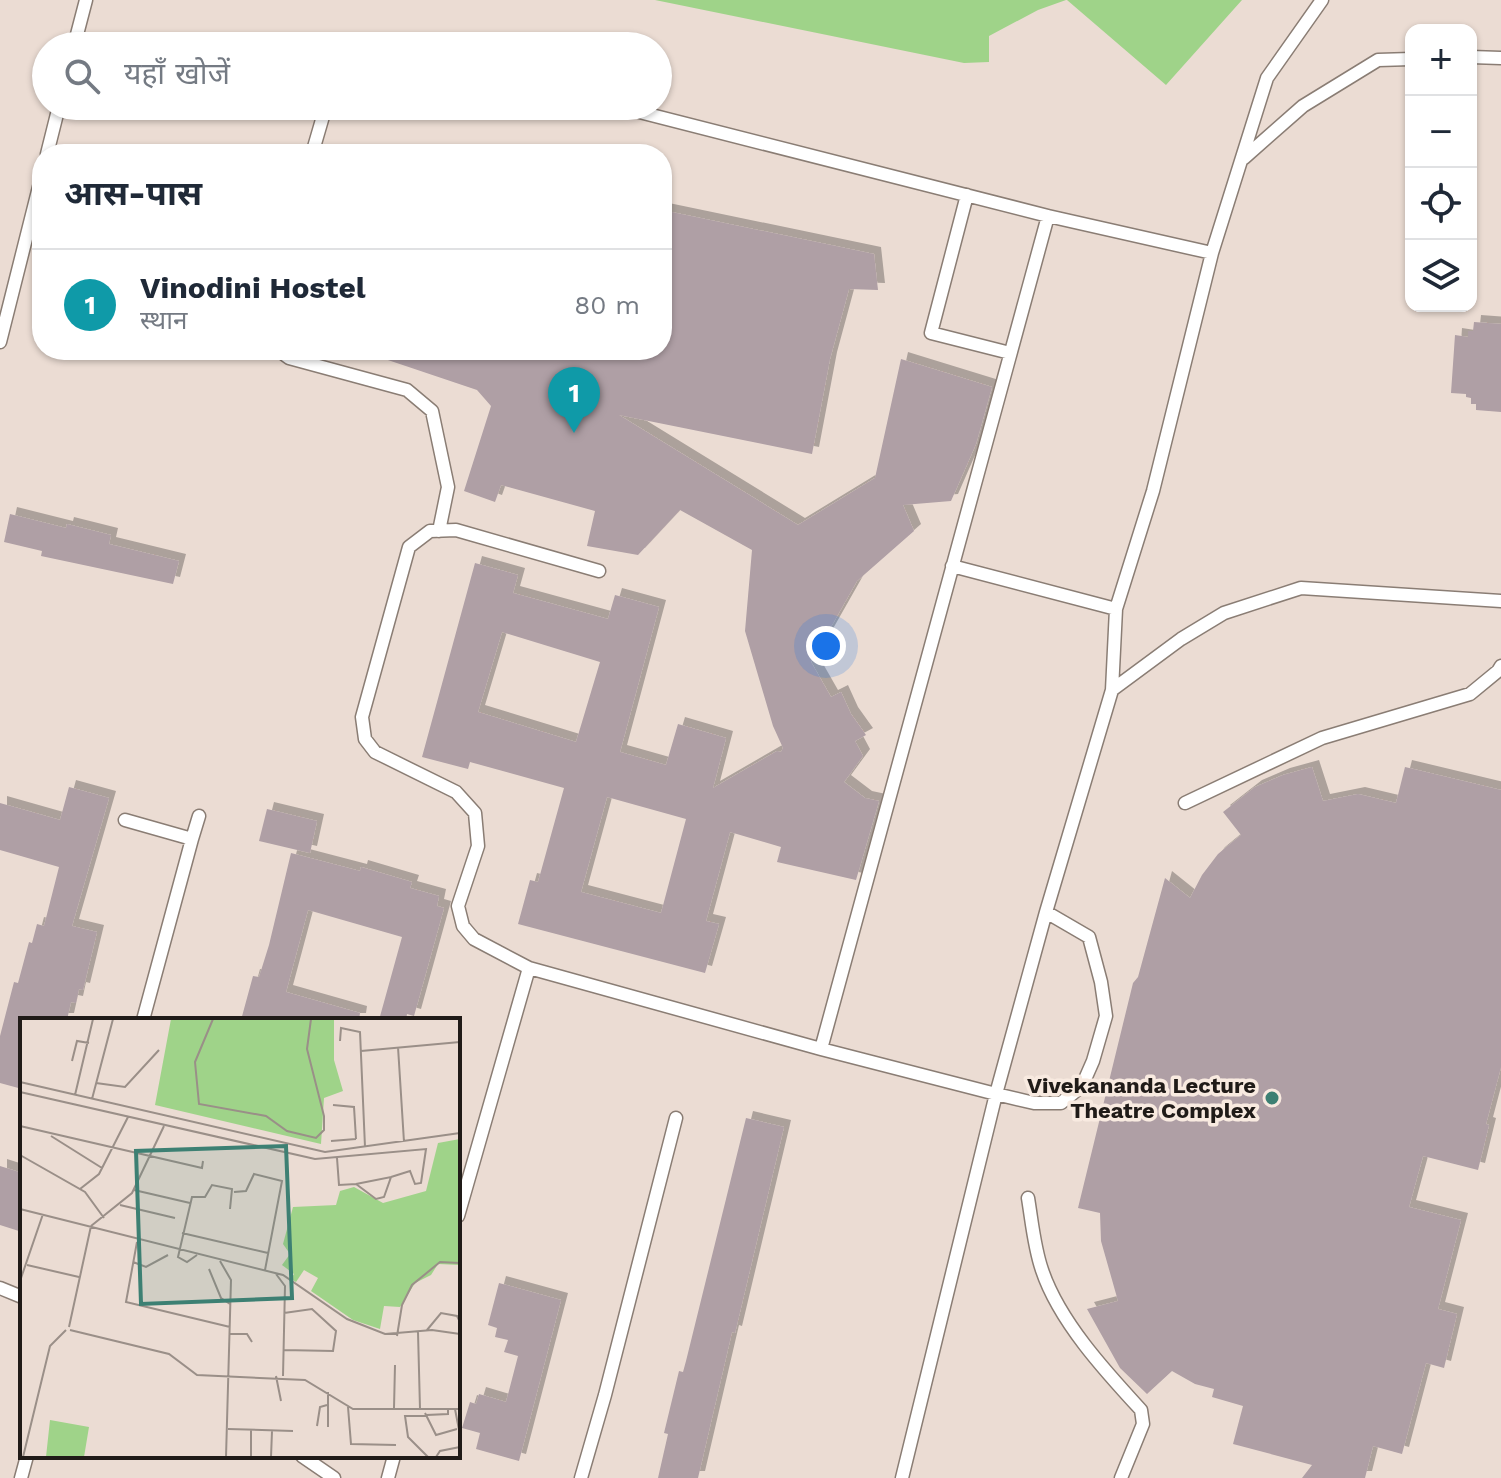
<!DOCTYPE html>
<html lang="hi">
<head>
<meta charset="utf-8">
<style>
  body { margin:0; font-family:"Work Sans","Noto Sans Devanagari",sans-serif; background:#f6f6f7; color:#1f2937 }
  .controls { position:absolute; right:24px; top:24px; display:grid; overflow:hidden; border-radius:16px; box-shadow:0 2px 6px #0004 }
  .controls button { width:72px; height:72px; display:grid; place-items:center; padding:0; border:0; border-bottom:2px solid #e0e1e3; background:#fff; color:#1f2937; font:40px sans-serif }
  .you { position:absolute; left:826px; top:646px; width:28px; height:28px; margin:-20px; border:6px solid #fff; border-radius:50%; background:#1a73e8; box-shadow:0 0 0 12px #1a73e833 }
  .badge { display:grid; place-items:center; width:52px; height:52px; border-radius:50%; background:#db2777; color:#fff; font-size:26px; font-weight:700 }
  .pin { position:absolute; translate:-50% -66px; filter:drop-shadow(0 2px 4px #0008) }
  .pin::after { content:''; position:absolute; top:42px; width:28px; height:24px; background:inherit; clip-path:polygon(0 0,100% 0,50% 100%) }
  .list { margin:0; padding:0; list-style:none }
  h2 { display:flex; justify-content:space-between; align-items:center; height:104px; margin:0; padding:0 32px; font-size:34px }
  h2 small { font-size:26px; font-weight:400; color:#747a83 }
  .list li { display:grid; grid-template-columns:52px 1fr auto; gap:24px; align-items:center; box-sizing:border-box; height:112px; padding:0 32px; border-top:2px solid #e0e1e3 }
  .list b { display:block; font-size:30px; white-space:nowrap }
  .list p { margin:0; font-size:26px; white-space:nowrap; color:#747a83 }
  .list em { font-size:26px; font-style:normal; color:#747a83 }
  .icon { flex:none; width:44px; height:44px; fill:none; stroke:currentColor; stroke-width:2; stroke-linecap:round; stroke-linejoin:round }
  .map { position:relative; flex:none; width:1501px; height:1478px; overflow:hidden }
  .search { position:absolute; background:#fff; box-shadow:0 2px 6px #0004; left:32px; top:32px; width:640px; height:88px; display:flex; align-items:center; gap:20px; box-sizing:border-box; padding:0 28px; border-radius:44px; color:#747a83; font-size:30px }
  .panel { position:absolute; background:#fff; box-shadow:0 2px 6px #0004; left:32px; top:144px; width:640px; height:216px; border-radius:32px }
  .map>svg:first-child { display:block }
  .green { fill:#9fd389 }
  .building { fill:#af9fa5; fill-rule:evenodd; filter:url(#shadow) }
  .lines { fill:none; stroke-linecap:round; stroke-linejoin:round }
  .service-casing { stroke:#8a7d74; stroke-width:15 }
  .service { stroke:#fff; stroke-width:12 }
  .poi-dot { fill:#3d8073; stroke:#f8eae0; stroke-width:3 }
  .labels { text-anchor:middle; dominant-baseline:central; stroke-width:7; stroke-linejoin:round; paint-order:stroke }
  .poi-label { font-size:22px; font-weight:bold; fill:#201b18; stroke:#f8eae0; text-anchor:end }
  .inset-road { fill:none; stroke:#9a8f88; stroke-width:2 }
  .view { fill:#3d8073; fill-opacity:0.15; stroke:#3d8073; stroke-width:4 }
  .inset-edge { fill:none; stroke:#201b18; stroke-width:4 }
</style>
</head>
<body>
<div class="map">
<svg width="1501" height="1478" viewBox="0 0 1501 1478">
  <defs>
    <filter id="shadow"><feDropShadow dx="7" dy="-7" stdDeviation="0" flood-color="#0004"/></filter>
  </defs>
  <rect width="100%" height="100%" fill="#ebdcd3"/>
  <path class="green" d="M 655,0 L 1066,0 L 1038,10 L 989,36 L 989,62 L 964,63 Z
    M 1067,0 L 1242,0 L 1166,85 Z"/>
  <path class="building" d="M 662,210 L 874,254 L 878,290 L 849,289 L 830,359 L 812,454 L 619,415 L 798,525 L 875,478 L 901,359 L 992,387 L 976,444 L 951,501 L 903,505 L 914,531 L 857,581 L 811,662 L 831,697 L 841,692 L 851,714 L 866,735 L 855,741 L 863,756 L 844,782 L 865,798 L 879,801 L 856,880 L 777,862 L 781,847 L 730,832 L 706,921 L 719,924 L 705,973 L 518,924 L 530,880 L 538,882 L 564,788 L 470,762 L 468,769 L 422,757 L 475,563 L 518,575 L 513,593 L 608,619 L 615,595 L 659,607 L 620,752 L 666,765 L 678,724 L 726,738 L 713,788 L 777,751 L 781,752 L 783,748 L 773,726 L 745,631 L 752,550 L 680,510 L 638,555 L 587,546 L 595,511 L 501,485 L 495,502 L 464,491 L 491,406 L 477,390 L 370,354 L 371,350 L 662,350 ZM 502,632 L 600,662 L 576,742 L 478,712 ZM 607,797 L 686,819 L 661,913 L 581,892 Z
    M 1474,322 L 1501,324 L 1501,412 L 1476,410 L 1476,404 L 1471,404 L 1471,398 L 1466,397 L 1466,394 L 1451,393 L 1455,335 L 1468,337 L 1468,331 L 1473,331 Z
    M 10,514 L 66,528 L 67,524 L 111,535 L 109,544 L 179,561 L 173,584 L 41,556 L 42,551 L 4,542 Z
    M 1312,767 L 1323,801 L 1358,794 L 1396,803 L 1405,767 L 1501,790 L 1501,1067 L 1486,1124 L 1489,1125 L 1478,1170 L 1423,1156 L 1409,1207 L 1461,1220 L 1438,1309 L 1457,1314 L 1444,1368 L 1426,1363 L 1402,1454 L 1373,1446 L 1365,1478 L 1302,1478 L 1312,1465 L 1233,1444 L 1243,1406 L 1212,1397 L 1214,1389 L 1195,1384 L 1172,1371 L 1147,1394 L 1120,1368 L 1087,1309 L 1118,1301 L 1101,1241 L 1100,1213 L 1078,1208 L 1133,983 L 1138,977 L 1165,878 L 1190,898 L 1202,875 L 1218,854 L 1241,835 L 1223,812 L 1255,787 L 1283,775 Z
    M 69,787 L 109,798 L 72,926 L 97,932 L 83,990 L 79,989 L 76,1003 L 71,1002 L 67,1020 L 22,1020 L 22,1089 L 0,1083 L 0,1036 L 14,982 L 18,983 L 29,942 L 32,943 L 37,924 L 44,926 L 59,867 L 0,850 L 0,803 L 60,820 Z
    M 267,809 L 317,821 L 310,853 L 259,841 Z
    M 291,853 L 360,871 L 361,867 L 412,882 L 410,888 L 439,896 L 437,906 L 444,908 L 414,1016 L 407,1014 L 406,1020 L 379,1020 L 402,937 L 308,910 L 286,992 L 360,1013 L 359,1020 L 241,1020 L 253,976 L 259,977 L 269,945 Z
    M 746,1118 L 784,1127 L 735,1333 L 732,1332 L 698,1478 L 658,1478 L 668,1434 L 664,1433 L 679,1371 L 683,1372 L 686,1361 Z
    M 0,1166 L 22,1173 L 22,1232 L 0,1225 Z
    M 499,1283 L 561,1300 L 519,1461 L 476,1449 L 480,1433 L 462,1428 L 470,1402 L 476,1404 L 479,1394 L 506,1402 L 518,1356 L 504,1352 L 508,1340 L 495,1337 L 497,1328 L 488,1325 Z"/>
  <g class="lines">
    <defs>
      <path id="service" d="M 74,46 L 86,0
        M 366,46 L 379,46
        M 1471,57 L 1501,58
        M 616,106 L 1048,216 L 1212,253
        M 47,154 L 59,106
        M 312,154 L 326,106
        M 1244,158 L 1303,106 L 1378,60 L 1411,59
        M 967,195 L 931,333 L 1010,353
        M 0,342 L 42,175
        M 278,350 L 289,358 L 407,390 L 432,411 L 448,487 L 439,531
        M 952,566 L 1116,609
        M 599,571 L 456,530 L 430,531 L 409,547 L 362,717 L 365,739 L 375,752 L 456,792 L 475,813 L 478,846 L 458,906 L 463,926 L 474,939 L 529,968 L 821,1049 L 996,1094 L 1034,1103 L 1061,1103 L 1082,1086 L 1093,1061 L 1106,1016 L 1101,982 L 1089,937 L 1046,912
        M 1112,690 L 1181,639 L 1224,613 L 1301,588 L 1501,601
        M 1185,803 L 1322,738 L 1470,694 L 1498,671 L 1501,666
        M 125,820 L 192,839 L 143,1020
        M 192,839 L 199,816
        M 821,1049 L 1048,216
        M 1028,1198 C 1032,1222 1034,1247 1042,1270 C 1059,1321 1105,1371 1141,1410 L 1143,1424 L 1121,1478
        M 458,1216 L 529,968
        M 0,1288 L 22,1297
        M 302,1456 L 334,1478
        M 21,1478 L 27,1456
        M 388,1478 L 394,1456
        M 581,1478 L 605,1395 L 676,1118
        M 902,1478 L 996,1094 L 1046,912 L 1112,690 L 1116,609 L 1153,491 L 1212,253 L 1267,78 L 1322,0"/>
    </defs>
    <use href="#service" class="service-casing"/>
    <use href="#service" class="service"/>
  </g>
  <circle class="poi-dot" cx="1272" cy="1098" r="8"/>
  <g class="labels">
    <g class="poi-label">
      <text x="1256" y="1085">Vivekananda Lecture<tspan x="1256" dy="25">Theatre Complex</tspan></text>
    </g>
  </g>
  <g transform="translate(20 1018)">
    <rect width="440" height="440" fill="#ebdcd3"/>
    <path d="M 151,1 L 314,1 L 314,42 L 323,73 L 304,80 L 301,126 L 135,87 ZM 440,121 L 440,247 L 418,246 L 411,257 L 395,265 L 380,289 L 364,288 L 360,311 L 333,302 L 291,273 L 298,260 L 284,252 L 276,264 L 271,261 L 274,256 L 262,247 L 270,236 L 263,226 L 273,189 L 316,187 L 320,173 L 334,169 L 363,185 L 406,173 L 418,125 ZM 30,402 L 69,409 L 64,439 L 26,439 Z" fill="#9fd389"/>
    <path class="inset-road" d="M 193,1 L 175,44 L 179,86 L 246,98 L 267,113 L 296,120 L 304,112 L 304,98 L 287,31 L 291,1M 320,23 L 321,10 L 340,14 L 345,129M 378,29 L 384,124M 341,33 L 440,24M 52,43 L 57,23 L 69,25M 0,64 L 305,134 L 440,115M 76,65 L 105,69 L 139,32M 0,74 L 295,141 L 406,131 L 401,165 L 395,166 L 390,153 L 371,159M 55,77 L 73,1M 72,81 L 93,1M 313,87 L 334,89 L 336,121M 0,108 L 182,150 L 183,143M 31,118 L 82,150M 311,123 L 336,121M 0,137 L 65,174 L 84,200M 317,140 L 319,167 L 336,166 L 356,181 L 364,179 L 371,159 L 336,166M 60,171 L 79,156 L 108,99M 114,172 L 170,185M 214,174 L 226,173 L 234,156 L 262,163 L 245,252M 100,187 L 155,200M 0,191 L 263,257 L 327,301 L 365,316 L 412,312 L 440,316M 71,208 L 112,175 L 144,108M 162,215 L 248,235M 117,224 L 106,284 L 210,309M 177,237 L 167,244 L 158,239 L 172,179 L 185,179 L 192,167 L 212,171 L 210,191M 200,243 L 211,262 L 206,439M 113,244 L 126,249 L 148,237M 7,247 L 59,259M 189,251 L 201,280 L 210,286M 256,256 L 265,268 L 263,358M 0,263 L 23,196M 49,309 L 71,208M 50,312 L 149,336 L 177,357 L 285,362 L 333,391 L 440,391M 407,312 L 421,295 L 437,298 L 440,304M 398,314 L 400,391M 210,316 L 227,316 L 232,324M 377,318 L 382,287 L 392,267 L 420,244 L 440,245M 263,332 L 313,333 L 316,313 L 292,291 L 264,295M 256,358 L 261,383M 328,389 L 331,426 L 376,427M 374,390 L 375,347M 435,391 L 440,417M 405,395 L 416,417 L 437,411M 297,408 L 300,389 L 307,387M 308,409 L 308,374M 208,411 L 273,413M 3,439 L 30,328 L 46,312M 231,439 L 231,412M 251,439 L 252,413M 408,439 L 388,419 L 385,398 L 428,396 L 428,391M 416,439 L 420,433 L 440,429"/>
    <path class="view" d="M 266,128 L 272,280 L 121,286 L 116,133 Z"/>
    <rect width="440" height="440" class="inset-edge"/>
  </g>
</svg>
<div class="controls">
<button>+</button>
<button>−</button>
<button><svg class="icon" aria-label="locate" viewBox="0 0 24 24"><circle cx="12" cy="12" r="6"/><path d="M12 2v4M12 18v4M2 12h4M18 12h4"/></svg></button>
<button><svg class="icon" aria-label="layers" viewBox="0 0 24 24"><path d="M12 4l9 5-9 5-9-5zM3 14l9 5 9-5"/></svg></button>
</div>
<div class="you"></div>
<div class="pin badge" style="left:574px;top:433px;background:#0f9aa8">1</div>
<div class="search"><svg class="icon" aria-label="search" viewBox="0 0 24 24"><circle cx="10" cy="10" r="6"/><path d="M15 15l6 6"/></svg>यहाँ खोजें</div>
<section class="panel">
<h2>आस-पास<small></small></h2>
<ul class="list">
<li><span class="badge" style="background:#0f9aa8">1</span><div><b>Vinodini Hostel</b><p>स्थान</p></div><em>80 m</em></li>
</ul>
</section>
</div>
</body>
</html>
